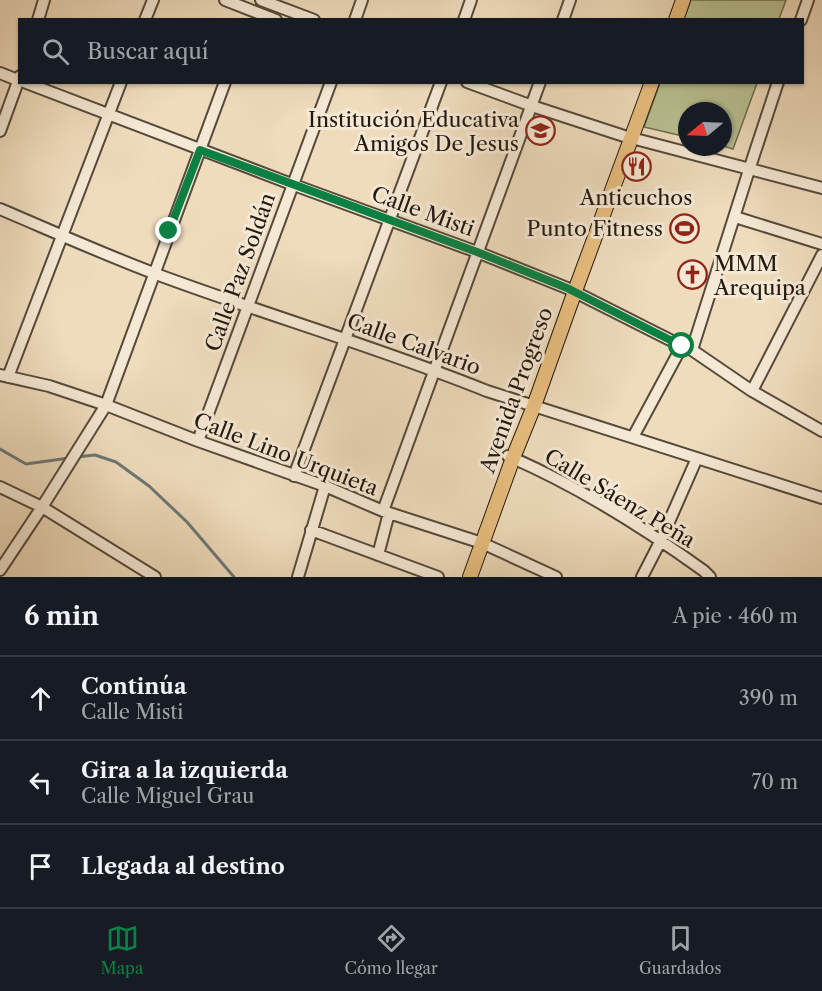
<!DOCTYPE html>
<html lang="es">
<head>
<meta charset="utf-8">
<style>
  body { margin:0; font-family:"Libre Caslon Text",serif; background:#242831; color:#f1f3f6 }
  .compass { position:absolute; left:678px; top:102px; width:54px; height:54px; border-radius:50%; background:#171b24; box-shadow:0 2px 4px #0004; rotate:251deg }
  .stop { position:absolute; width:18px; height:18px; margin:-14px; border:4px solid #0b8043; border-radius:50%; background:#fff }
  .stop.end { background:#0b8043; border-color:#fff; box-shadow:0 2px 6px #0008 }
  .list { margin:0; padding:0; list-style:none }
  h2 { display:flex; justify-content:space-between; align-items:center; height:78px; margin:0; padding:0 24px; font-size:26px }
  h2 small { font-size:20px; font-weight:400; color:#9ea1a6 }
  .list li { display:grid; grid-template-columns:39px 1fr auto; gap:18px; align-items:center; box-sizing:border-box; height:84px; padding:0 24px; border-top:2px solid #363941 }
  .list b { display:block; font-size:22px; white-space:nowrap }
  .list p { margin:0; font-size:20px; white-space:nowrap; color:#9ea1a6 }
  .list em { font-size:20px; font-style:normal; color:#9ea1a6 }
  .icon { flex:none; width:33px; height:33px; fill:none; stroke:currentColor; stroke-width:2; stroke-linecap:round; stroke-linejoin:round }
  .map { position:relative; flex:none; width:822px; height:577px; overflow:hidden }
  .search { position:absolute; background:#171b24; box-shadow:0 2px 4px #0004; left:18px; right:18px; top:18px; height:66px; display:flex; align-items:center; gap:15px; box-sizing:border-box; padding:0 21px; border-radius:0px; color:#9ea1a6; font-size:22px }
  .sheet { height:330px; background:#171b24 }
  nav { display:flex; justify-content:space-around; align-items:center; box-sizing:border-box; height:84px; border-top:2px solid #363941; background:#171b24; font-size:16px; color:#9ea1a6 }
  nav a { display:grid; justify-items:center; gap:3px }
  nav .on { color:#0b8043 }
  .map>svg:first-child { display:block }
  .green { fill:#b8c092; stroke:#6d6c51; stroke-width:1.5 }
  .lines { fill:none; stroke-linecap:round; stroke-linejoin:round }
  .stream { stroke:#6c7977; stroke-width:3 }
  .minor-casing { stroke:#554a3b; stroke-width:14 }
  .major-casing { stroke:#221910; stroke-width:16 }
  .minor { stroke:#f5e8d4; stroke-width:10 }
  .major { stroke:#e8be7e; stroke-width:14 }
  .route { stroke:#0b8043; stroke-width:8 }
  .labels { text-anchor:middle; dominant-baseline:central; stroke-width:6; stroke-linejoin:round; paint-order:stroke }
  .poi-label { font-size:21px; fill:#221910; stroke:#f5e8d4; text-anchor:end }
  .street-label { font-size:21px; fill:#221910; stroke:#f5e8d4 }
</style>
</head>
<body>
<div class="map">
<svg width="822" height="577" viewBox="0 0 822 577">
  <rect width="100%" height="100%" fill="#efdcbd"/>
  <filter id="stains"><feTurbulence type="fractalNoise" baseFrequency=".00333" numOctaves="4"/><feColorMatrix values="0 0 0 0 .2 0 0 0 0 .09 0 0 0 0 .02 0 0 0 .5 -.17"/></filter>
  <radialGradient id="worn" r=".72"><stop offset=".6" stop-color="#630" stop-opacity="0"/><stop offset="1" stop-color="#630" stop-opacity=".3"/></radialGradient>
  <path class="green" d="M 690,0 L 786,0 L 779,19 L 683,20 Z
    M 660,83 L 757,83 L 733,149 L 723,146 L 723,111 L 687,111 L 687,137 L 644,127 Z"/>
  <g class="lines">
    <path class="stream" d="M 0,449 L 26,464 L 69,458
      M 76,457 L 95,455 L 116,462 L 149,486 L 187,522 L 234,577"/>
    <defs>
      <path id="minor" d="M 225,0 L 276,20
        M 261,0 L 314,20
        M 38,20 L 44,0
        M 145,20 L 153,0
        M 355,20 L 362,0
        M 464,20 L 471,0
        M 563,20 L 570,0
        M 801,20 L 808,0
        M 0,73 L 20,81
        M 24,82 L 294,185 L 477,252 L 567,288 L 682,346 L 692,350 L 752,391 L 822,431
        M 467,82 L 532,106 L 624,136 L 822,188
        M 0,131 L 20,76
        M 0,209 C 52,231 103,254 156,274 C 266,315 378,347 487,391 L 822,498
        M 735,217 L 822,244
        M 692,350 L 749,170 L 778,82
        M 0,375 L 49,386 L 106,405 L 198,441 L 325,486 L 383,511 L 482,543 L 556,577
        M 8,377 L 121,82
        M 752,391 L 822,255
        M 633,437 L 682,346
        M 198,441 L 331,82
        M 508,456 C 578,486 643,527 704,571 L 710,577
        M 294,476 L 441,82
        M 0,487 L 42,507 L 155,577
        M 383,511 L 540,82
        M 311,530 L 438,577
        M 378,555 L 389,513
        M 0,570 L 42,507 L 106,405 L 225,82
        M 298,577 L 325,486
        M 642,577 L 661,540 L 697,458"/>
      <path id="major" d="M 676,20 L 683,0
        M 470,577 L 513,458 L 534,406 L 575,291 L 652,82"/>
    </defs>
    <use href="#minor" class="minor-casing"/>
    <use href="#major" class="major-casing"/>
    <use href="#minor" class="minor"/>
    <use href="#major" class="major"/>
  </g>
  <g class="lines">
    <path class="route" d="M 169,231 L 200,150 L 477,252 L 567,288 L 682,346"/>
  </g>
  <defs>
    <symbol id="school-ring" viewBox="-11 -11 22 22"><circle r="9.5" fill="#f5e8d4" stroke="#8f2418" stroke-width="1.5"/><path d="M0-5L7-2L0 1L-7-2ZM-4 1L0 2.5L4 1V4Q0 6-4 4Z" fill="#8f2418"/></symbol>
    <symbol id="restaurant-ring" viewBox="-11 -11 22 22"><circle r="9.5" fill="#f5e8d4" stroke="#8f2418" stroke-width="1.5"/><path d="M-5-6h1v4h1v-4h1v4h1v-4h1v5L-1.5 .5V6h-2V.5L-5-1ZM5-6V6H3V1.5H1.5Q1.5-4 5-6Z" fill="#8f2418"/></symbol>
    <symbol id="stadium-ring" viewBox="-11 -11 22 22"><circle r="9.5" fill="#f5e8d4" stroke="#8f2418" stroke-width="1.5"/><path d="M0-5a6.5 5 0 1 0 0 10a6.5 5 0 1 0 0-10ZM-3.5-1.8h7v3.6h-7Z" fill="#8f2418"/></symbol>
    <symbol id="church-ring" viewBox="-11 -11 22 22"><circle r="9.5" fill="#f5e8d4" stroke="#8f2418" stroke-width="1.5"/><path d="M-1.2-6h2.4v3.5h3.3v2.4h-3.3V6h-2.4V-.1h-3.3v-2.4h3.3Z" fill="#8f2418"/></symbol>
  </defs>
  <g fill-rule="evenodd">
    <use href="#school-ring" x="524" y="114" width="33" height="33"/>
    <use href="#restaurant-ring" x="620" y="150" width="33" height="33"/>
    <use href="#stadium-ring" x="668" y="212" width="33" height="33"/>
    <use href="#church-ring" x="676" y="258" width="33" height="33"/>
  </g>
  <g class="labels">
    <g class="poi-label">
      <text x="519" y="119">Institución Educativa<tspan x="519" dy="24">Amigos De Jesus</tspan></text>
      <text x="636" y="197" text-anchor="middle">Anticuchos</text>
      <text x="663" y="228">Punto Fitness</text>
      <text x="714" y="263" text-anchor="start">MMM<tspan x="714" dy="24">Arequipa</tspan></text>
    </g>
    <g class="street-label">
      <text transform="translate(423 211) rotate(20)">Calle Misti</text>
      <text transform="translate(240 272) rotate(-70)">Calle Paz Soldán</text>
      <text transform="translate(414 344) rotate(20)">Calle Calvario</text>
      <text transform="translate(516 390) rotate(-70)">Avenida Progreso</text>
      <text transform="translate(286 454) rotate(21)">Calle Lino Urquieta</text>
      <text transform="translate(620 498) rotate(31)">Calle Sáenz Peña</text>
    </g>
  </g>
  <rect width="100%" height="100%" filter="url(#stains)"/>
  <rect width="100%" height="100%" fill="url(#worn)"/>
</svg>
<svg class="compass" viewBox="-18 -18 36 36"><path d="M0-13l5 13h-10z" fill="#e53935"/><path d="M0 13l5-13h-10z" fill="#9ea1a6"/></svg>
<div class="stop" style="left:682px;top:346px"></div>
<div class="stop end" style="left:169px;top:231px"></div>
<div class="search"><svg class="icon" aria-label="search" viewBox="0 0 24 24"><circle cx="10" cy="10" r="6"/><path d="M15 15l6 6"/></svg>Buscar aquí</div>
</div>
<section class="sheet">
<h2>6 min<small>A pie · 460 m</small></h2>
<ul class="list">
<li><svg class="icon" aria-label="ahead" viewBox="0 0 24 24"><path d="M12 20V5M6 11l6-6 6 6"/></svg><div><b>Continúa</b><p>Calle Misti</p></div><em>390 m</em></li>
<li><svg class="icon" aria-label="left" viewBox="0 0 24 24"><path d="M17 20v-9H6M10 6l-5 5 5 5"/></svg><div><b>Gira a la izquierda</b><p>Calle Miguel Grau</p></div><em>70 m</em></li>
<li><svg class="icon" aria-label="arrive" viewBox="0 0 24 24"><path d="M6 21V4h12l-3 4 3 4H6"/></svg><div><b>Llegada al destino</b></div></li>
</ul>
</section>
<nav>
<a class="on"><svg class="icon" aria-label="map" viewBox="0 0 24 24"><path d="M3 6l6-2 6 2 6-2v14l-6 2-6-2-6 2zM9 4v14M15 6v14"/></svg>Mapa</a>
<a><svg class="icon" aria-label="directions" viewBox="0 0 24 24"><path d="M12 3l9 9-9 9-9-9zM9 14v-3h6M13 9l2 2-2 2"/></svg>Cómo llegar</a>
<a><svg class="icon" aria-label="saved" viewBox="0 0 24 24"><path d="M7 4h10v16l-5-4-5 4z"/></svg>Guardados</a>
</nav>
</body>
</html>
